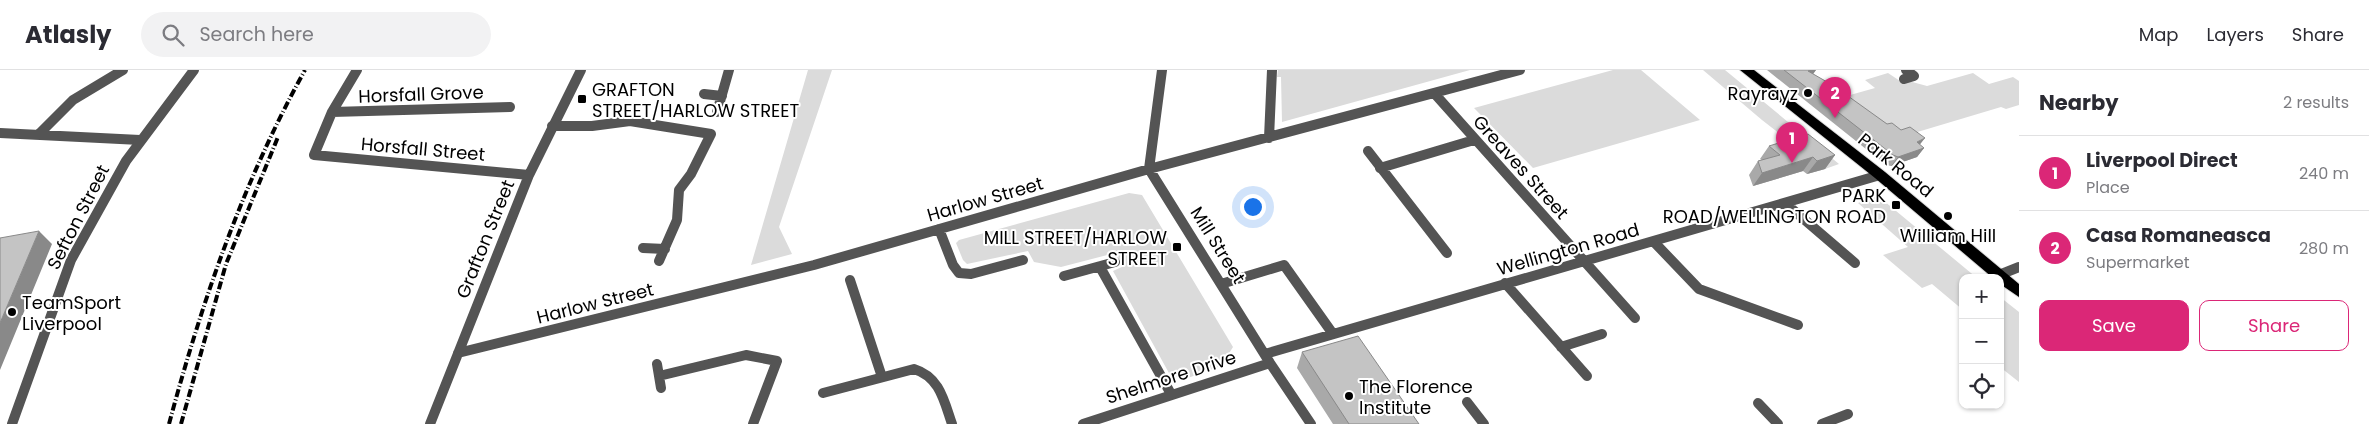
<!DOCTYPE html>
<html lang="en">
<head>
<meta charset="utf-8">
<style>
  body { margin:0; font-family:Poppins,sans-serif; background:#f2f2f3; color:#2b2b33 }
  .controls { position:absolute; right:15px; bottom:15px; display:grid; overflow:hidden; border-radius:10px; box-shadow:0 1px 4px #0004 }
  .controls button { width:45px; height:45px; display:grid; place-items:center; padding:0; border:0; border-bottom:1px solid #e1e1e2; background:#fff; color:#2b2b33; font:25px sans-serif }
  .you { position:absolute; left:1252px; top:136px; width:18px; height:18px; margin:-12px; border:4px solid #fff; border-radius:50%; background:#1a73e8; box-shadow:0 0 0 8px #1a73e833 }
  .badge { display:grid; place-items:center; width:32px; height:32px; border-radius:50%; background:#db2777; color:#fff; font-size:16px; font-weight:700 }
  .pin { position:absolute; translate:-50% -41px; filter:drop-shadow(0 1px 2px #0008) }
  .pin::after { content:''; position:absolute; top:26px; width:18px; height:15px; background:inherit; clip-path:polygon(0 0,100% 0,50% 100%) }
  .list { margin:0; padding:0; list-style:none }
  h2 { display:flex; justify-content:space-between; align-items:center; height:65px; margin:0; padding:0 20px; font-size:21px }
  h2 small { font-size:16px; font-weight:400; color:#7c7c81 }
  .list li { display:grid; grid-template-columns:32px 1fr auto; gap:15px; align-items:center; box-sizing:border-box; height:75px; padding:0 20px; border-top:1px solid #e1e1e2 }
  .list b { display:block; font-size:19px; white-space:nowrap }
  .list p { margin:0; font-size:16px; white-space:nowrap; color:#7c7c81 }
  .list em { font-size:16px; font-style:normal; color:#7c7c81 }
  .actions { display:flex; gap:10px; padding:15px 20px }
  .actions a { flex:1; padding:11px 0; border:1px solid #db2777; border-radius:10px; text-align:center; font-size:18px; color:#db2777 }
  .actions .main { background:#db2777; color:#fff }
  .icon { flex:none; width:28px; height:28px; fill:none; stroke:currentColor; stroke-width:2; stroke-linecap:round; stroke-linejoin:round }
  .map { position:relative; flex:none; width:2019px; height:354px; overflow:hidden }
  header { display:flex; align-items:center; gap:30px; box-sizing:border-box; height:70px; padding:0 25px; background:#fff; border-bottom:1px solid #e1e1e2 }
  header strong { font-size:24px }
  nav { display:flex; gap:28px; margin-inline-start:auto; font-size:18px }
  .search { width:350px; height:45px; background:#f2f2f3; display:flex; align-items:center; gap:12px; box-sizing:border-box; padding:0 18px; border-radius:28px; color:#7c7c81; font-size:19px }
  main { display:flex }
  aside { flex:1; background:#fff }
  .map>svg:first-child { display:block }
  .green { fill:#dbdbdb }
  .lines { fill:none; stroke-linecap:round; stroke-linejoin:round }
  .trunk-casing { stroke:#dbdbdb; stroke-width:2 }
  .minor { stroke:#545454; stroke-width:10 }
  .tertiary { stroke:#545454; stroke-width:10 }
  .trunk { fill:#000; fill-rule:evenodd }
  .rail { stroke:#000; stroke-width:4; stroke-dasharray:8 2.5 1 2.5; stroke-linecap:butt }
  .wall { fill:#a9a9a9 }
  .shaded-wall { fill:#898989 }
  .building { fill:#c4c4c4; stroke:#898989 }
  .poi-dot { fill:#000; stroke:#fff; stroke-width:2 }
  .labels { text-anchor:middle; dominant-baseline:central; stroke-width:4; stroke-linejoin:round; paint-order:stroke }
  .poi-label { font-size:18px; fill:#000; stroke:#fff; text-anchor:start }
  .street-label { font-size:18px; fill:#000; stroke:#fff }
</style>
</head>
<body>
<header>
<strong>Atlasly</strong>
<div class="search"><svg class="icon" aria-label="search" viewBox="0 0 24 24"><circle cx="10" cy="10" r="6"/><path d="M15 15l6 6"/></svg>Search here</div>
<nav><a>Map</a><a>Layers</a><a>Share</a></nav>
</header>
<main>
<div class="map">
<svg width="2019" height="354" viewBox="0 0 2019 354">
  <rect width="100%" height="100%" fill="#fff"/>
  <path class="green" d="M 808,0 L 832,0 L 779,157 L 792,184 L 751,195 Z
    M 1278,0 L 1470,0 L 1282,52 L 1281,7 L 1277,7 Z
    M 1613,0 L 1641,0 L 1700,50 L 1533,98 L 1474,38 Z
    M 1703,0 L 1725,0 L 1839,94 L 1825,99 L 1762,50 Z
    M 1888,3 L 1900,11 L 1905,10 L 1927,16 L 1973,3 L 1989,14 L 2013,7 L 2019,11 L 2019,35 L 2006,39 L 2001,37 L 1894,69 L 1843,27 L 1875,18 L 1865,10 Z
    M 1129,123 L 1142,125 L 1233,277 L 1221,296 L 1185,309 L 1170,305 L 1113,201 L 1124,196 L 1115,183 L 1061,197 L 1034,192 L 1028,181 L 967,194 L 963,190 L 956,173 L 959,170 Z
    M 1878,126 L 1977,208 L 1963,208 L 1963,240 L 1932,214 L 1922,218 L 1883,185 L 1908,177 L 1858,133 Z
    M 2000,227 L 2019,242 L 2019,312 L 2000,297 Z"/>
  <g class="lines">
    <defs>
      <path id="trunk" d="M 1740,0 L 1754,0 L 1885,102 L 2019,214 L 2019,227 L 2000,214 L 2000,208 L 1993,208 L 1875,108 Z"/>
    </defs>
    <use href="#trunk" class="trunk-casing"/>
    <path class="minor" d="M 357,0 L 332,42 L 314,85 L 529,105
      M 1162,0 L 1149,99 L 1270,293 L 1311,354
      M 1904,9 L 1914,6 L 1906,0
      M 1434,23 L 1635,248
      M 704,24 L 722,26
      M 332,42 L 510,37
      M 717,42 L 729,0
      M 552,56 L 592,56 L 630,51 L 711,64 L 691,104 L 679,120 L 677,150 L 659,191
      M 0,63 L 140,70
      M 38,65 L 73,30 L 123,0
      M 1269,68 L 1272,0
      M 1368,81 L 1447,183
      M 1380,98 L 1474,70
      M 1785,133 L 1855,193
      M 939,159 L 953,195 L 959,203 L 971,204 L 1023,190
      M 1654,172 L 1699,219 L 1798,255
      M 643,178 L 665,179
      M 1100,197 L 1171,324
      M 1999,205 L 2019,197
      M 1064,206 L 1115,192
      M 850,210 L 882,307
      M 1505,213 L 1587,306
      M 1221,214 L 1284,195 L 1333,264
      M 1561,277 L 1602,264
      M 458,283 L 814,195 L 1149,99 L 1520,0
      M 1265,284 L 1880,105
      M 657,294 L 661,318
      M 659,306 L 746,285 L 777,291 L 753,354
      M 823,323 L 914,299 C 940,307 944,331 952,354
      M 1467,332 L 1484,354
      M 1758,333 L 1778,354
      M 430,354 L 529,105 L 581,0
      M 1083,354 L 1270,293
      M 1822,354 L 1848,344"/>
    <path class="tertiary" d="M 12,354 L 71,190 L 126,91 L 194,0"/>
    <use href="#trunk" class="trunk"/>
    <path class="rail" d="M 169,354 C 202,231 243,112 305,0
      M 181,354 L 226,194 L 278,67"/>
  </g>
  <path class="wall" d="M 1767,0 L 1816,0 L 1813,4 L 1887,54 L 1924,78 L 1917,87 L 1891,96 L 1886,95 Z
    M 1769,76 L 1835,85 L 1825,99 L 1807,104 L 1803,101 L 1753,116 L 1749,105 L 1758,91 L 1762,90 L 1760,89 Z
    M 1302,282 L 1419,354 L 1333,354 L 1297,298 Z"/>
  <path class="shaded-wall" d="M 1813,0 L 1816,0 L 1810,8 L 1808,1 Z
    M 1925,68 L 1918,77 L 1917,72 Z
    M 1924,78 L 1917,87 L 1891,96 L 1898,87 Z
    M 1835,85 L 1825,99 L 1807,104 L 1817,91 Z
    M 1813,87 L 1803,101 L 1753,116 L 1762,103 Z
    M 39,161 L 52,174 L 0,300 L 0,253 Z"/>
  <path class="building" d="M 1784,0 L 1813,0 L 1808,1 L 1834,16 L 1887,54 L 1892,53 L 1901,60 L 1910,57 L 1925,68 L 1917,72 L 1924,78 L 1898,87 L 1893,85 Z
    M 1808,64 L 1835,85 L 1817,91 L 1813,87 L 1762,103 L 1758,91 L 1780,85 L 1769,76 Z
    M 39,161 L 0,253 L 0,168 Z
    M 1358,266 L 1419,354 L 1349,354 L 1302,282 Z"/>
  <g class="poi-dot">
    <circle cx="1808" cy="23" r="5"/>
    <rect x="577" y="24" width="10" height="10" rx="2.5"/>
    <rect x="1891" y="130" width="10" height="10" rx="2.5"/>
    <circle cx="1948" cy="146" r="5"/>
    <rect x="1172" y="172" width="10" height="10" rx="2.5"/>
    <circle cx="12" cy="242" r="5"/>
    <circle cx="1349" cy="326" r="5"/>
  </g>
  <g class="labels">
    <g class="poi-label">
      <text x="592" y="19">GRAFTON<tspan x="592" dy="21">STREET/HARLOW STREET</tspan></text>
      <text x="1798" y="23" text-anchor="end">Rayrayz</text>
      <text x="1886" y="125" text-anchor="end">PARK<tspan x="1886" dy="21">ROAD/WELLINGTON ROAD</tspan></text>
      <text x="1948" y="165" text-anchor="middle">William Hill</text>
      <text x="1167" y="167" text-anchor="end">MILL STREET/HARLOW<tspan x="1167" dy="21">STREET</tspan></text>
      <text x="22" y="232">TeamSport<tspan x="22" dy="21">Liverpool</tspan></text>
      <text x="1359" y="316">The Florence<tspan x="1359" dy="21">Institute</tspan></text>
    </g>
    <g class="street-label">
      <text transform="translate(421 24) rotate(-2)">Horsfall Grove</text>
      <text transform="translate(423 79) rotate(5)">Horsfall Street</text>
      <text transform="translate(1896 95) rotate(39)">Park Road</text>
      <text transform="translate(1521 97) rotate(48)">Greaves Street</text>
      <text transform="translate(985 129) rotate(-16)">Harlow Street</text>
      <text transform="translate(78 147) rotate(-63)">Sefton Street</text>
      <text transform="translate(485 169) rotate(-68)">Grafton Street</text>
      <text transform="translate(1218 175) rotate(58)">Mill Street</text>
      <text transform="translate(1568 179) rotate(-16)">Wellington Road</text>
      <text transform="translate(595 233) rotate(-14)">Harlow Street</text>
      <text transform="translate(1171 307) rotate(-18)">Shelmore Drive</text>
    </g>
  </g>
</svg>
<div class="controls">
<button>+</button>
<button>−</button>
<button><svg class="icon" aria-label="locate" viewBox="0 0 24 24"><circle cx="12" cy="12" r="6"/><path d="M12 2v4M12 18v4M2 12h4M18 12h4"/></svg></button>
</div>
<div class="you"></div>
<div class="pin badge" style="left:1792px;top:93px">1</div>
<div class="pin badge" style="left:1835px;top:48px">2</div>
</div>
<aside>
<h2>Nearby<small>2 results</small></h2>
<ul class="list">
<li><span class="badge">1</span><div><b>Liverpool Direct</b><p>Place</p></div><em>240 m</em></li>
<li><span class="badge">2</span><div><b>Casa Romaneasca</b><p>Supermarket</p></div><em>280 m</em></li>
</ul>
<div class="actions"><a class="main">Save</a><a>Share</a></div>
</aside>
</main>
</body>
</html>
